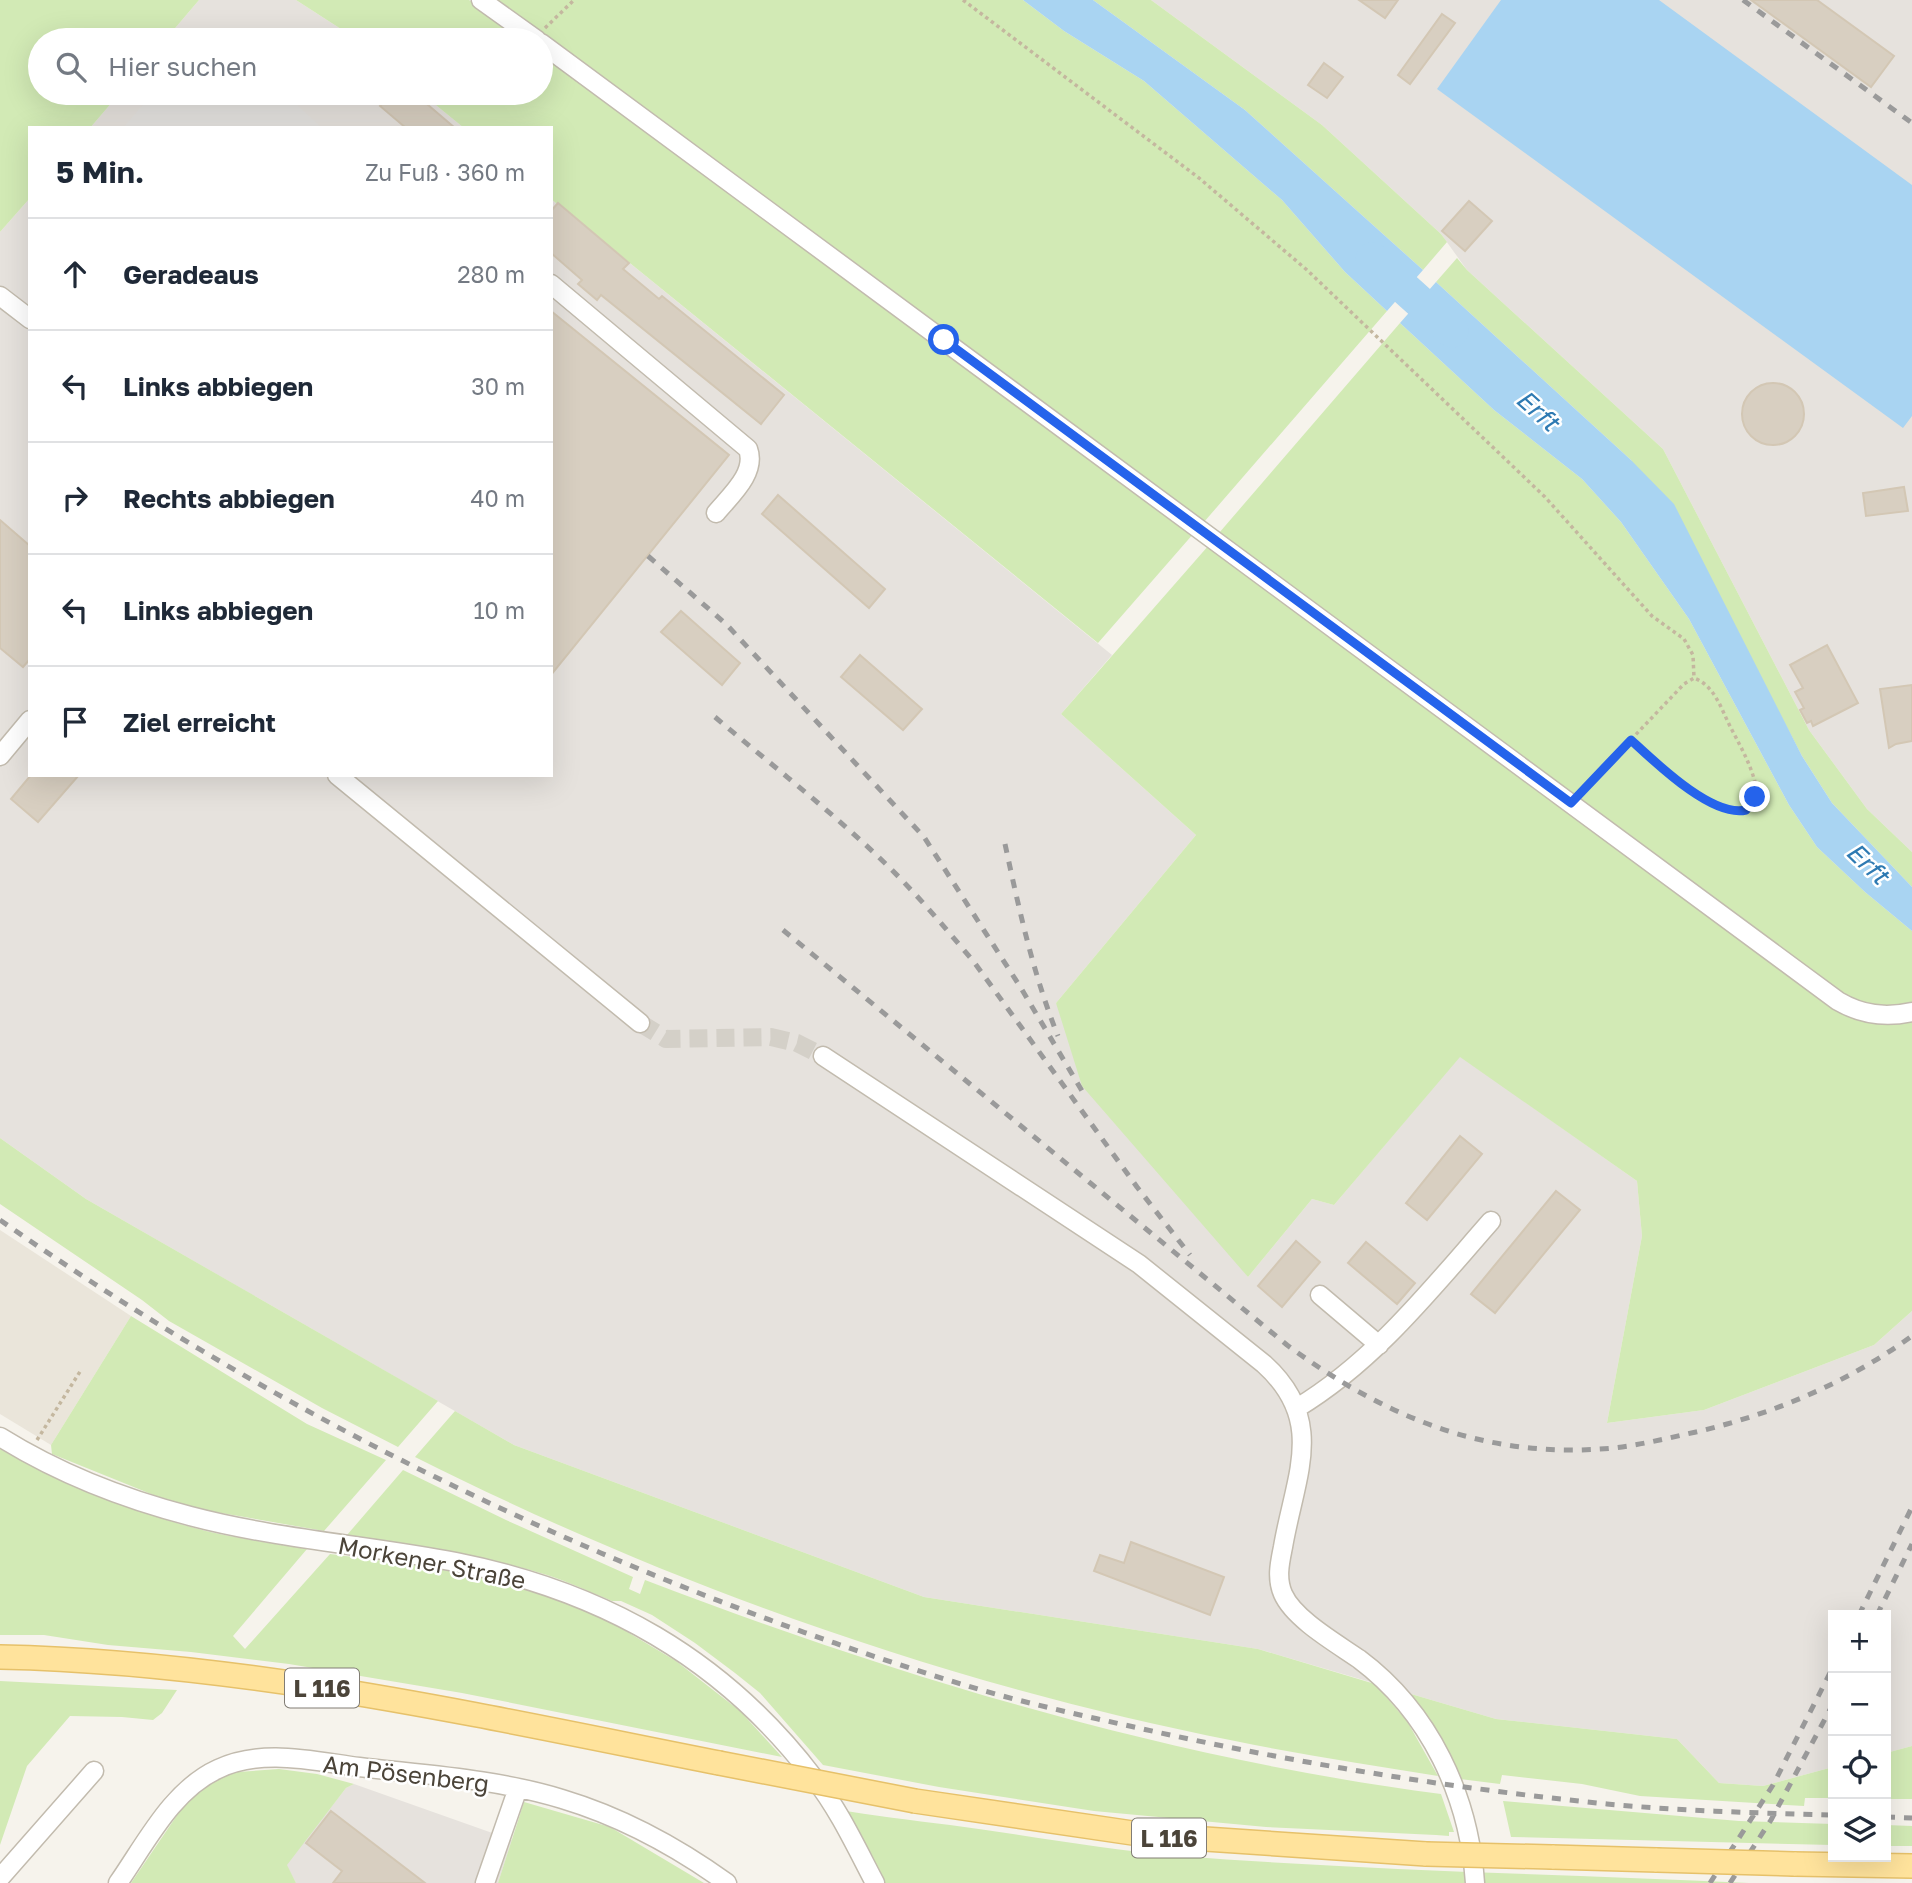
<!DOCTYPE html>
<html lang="de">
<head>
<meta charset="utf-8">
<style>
  body { margin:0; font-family:"Golos Text",sans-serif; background:#f6f6f7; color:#1f2937 }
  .controls { position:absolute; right:21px; bottom:21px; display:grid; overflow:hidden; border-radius:0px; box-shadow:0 7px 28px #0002 }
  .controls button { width:63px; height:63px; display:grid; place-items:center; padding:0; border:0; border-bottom:2px solid #e0e1e3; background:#fff; color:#1f2937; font:35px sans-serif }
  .stop { position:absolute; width:21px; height:21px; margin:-16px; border:5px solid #2563eb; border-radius:50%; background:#fff }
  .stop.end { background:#2563eb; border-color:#fff; box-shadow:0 2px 7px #0008 }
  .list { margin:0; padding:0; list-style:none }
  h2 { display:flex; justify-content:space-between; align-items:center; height:91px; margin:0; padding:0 28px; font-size:30px }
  h2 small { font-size:23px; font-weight:400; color:#747a83 }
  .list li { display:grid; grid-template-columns:46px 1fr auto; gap:21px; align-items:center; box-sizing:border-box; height:112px; padding:0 28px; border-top:2px solid #e0e1e3 }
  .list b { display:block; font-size:26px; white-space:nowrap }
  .list em { font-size:23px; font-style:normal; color:#747a83 }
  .icon { flex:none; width:38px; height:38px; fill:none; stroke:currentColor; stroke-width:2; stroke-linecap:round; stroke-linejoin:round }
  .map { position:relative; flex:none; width:1912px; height:1883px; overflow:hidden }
  .search { position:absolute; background:#fff; box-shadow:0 7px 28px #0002; left:28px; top:28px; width:525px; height:77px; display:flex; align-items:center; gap:18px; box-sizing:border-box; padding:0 24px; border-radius:38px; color:#747a83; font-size:26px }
  .panel { position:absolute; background:#fff; box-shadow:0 7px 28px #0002; left:28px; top:126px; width:525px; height:651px; border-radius:0px }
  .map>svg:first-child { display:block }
  .residential { fill:#eae5da }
  .industrial { fill:#e6e2dd }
  .green { fill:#d2eab5 }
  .parking { fill:#e5e3e0 }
  .water { fill:#a9d4f2 }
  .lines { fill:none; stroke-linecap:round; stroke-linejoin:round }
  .river { stroke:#a9d4f2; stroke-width:33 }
  .building { fill:#d8cfc1; stroke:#d3c7b4; stroke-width:2 }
  .minor-tunnel { stroke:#d4d0c8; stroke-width:18; stroke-dasharray:18 9; stroke-linecap:butt }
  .minor-casing { stroke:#c2bbae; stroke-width:21 }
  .major-casing { stroke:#e6c16a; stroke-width:26 }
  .path { stroke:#c4b79f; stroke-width:3.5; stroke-dasharray:3.5 3.5; stroke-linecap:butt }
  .minor { stroke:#fff; stroke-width:18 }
  .major { stroke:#ffe39c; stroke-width:23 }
  .rail { stroke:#9a9a9a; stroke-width:5; stroke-dasharray:9 9; stroke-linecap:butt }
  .major-bridge-casing { stroke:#e6c16a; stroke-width:26; stroke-linecap:butt }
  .major-bridge { stroke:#ffe39c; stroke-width:23 }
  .route { stroke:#2563eb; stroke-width:9 }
  .labels { text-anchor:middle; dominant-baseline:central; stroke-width:5; stroke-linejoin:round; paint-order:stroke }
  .shield { fill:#fff; stroke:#817c74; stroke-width:2 }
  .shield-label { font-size:23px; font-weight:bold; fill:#4b4439 }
  .street-label { font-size:24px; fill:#4b4439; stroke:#fff }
  .water-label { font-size:26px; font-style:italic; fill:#2e7ab2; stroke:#fff }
</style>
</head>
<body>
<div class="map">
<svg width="1912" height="1883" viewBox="0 0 1912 1883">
  <rect width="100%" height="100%" fill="#f6f3ec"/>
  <path class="residential" d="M 0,1230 L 131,1316 L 51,1445 L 0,1414 Z"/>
  <path class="industrial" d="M 199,0 L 296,0 L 358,40 L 165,40 Z
    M 1151,0 L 1912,0 L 1912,852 L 1867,809 L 1809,730 L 1663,449 L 1467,270 L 1441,234 L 1322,125 Z
    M 120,93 L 421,93 L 464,128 L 90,128 Z
    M 30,198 L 30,775 L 551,775 L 551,199 L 1112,655 L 1061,714 L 1196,835 L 1056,1003 L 1248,1277 L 1312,1199 L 1334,1205 L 1460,1056 L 1637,1181 L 1642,1236 L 1607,1423 L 1704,1410 L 1874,1345 L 1912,1311 L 1912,1746 L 1886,1753 L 1886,1615 L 1833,1615 L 1833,1767 L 1763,1786 L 1719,1783 L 1677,1739 L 1496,1719 L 1258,1649 L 924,1597 L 514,1445 L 86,1199 L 0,1138 L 0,232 Z
    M 354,1784 L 512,1840 L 498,1883 L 296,1883 L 286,1865 L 346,1788 Z"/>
  <path class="green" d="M 0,0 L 199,0 L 165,40 L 40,40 L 40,93 L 120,93 L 90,128 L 30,128 L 30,198 L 0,232 Z
    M 296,0 L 469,0 L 527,40 L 358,40 Z
    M 490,0 L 1023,0 L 1064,31 L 1144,81 L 1282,200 L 1345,272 L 1387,311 L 1204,522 Z
    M 1093,0 L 1151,0 L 1322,125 L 1441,234 L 1447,242 L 1423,270 L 1245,110 Z
    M 541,50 L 1194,533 L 1098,643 L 551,199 L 551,128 L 464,128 L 421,93 L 541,93 Z
    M 1457,258 L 1467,270 L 1663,449 L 1809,730 L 1867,809 L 1912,852 L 1912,887 L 1832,803 L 1802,756 L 1748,653 L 1631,460 L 1436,282 Z
    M 1400,323 L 1494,410 L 1582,479 L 1621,522 L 1689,619 L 1789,805 L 1817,847 L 1865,892 L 1912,931 L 1912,1004 C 1886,1010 1862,1005 1838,993 L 1358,639 L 1219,533 Z
    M 1209,545 L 1841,1009 L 1912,1018 L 1912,1311 L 1874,1345 L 1704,1410 L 1607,1423 L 1642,1236 L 1637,1181 L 1460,1057 L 1334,1205 L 1312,1199 L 1248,1277 L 1082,1086 L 1056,1003 L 1196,835 L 1061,714 Z
    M 0,1138 L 86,1199 L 438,1401 L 398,1447 L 322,1408 L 169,1321 L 142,1300 L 0,1204 Z
    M 131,1316 L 307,1424 L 386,1460 L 324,1531 L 204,1510 L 156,1496 L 52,1454 L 51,1445 Z
    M 455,1411 L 514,1445 L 924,1597 L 1258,1649 L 1375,1684 L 1407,1721 L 1438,1776 C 1370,1765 1303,1755 1235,1741 C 951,1685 674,1587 415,1457 Z
    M 0,1449 C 64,1485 134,1513 206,1531 C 239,1539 273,1543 307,1549 L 233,1636 L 245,1649 L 330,1554 L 423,1566 L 495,1580 L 568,1603 L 609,1621 L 676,1661 L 740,1711 L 782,1757 L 462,1693 L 289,1664 L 191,1652 L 108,1645 L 44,1635 L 0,1635 Z
    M 403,1470 L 506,1520 L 633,1577 L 629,1589 L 640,1594 L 645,1580 C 901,1678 1171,1759 1441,1794 L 1454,1832 L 1449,1832 L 1449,1836 L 1436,1835 L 1266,1827 L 1094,1811 L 939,1787 L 823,1765 L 760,1693 L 735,1673 L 695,1643 L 652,1615 L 621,1601 L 612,1601 C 590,1592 569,1582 547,1575 C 481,1555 414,1545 347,1535 Z
    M 0,1681 L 177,1690 L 162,1713 L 153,1720 L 122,1717 L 70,1716 L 27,1766 L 0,1845 Z
    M 1411,1694 L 1496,1719 L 1677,1739 L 1719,1783 L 1763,1786 L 1833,1767 L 1833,1798 L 1805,1798 L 1804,1806 L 1640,1796 L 1582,1784 L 1502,1775 L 1500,1784 L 1460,1779 L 1445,1746 Z
    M 1912,1746 L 1912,1799 L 1886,1799 L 1886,1753 Z
    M 279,1769 L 317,1774 L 354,1784 L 346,1788 L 287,1865 L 296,1883 L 131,1883 L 184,1805 L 223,1773 Z
    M 1503,1801 L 1739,1821 L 1833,1824 L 1833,1845 L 1511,1837 Z
    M 524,1802 L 610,1827 L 704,1883 L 498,1883 Z
    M 835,1809 C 873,1816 911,1820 950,1825 C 1027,1835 1104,1850 1181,1856 C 1370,1871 1560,1874 1749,1883 L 876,1883 Z
    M 1886,1825 L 1912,1826 L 1912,1846 L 1886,1846 Z"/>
  <path class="parking" d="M 153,93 L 284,93 L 322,128 L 123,128 Z"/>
  <path class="water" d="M 1023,0 L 1093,0 L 1245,110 L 1423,270 L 1387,311 L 1345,272 L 1282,200 L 1144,81 L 1064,31 Z
    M 1501,0 L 1659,0 L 1912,185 L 1912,416 L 1903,428 L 1437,89 Z
    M 1436,282 L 1631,460 L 1674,504 L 1802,756 L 1832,803 L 1912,887 L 1912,931 L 1865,892 L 1817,847 L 1789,805 L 1689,619 L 1621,522 L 1582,479 L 1494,410 L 1400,323 Z"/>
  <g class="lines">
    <path class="river" d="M 1372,259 L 1452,331"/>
  </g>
  <path class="building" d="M 1359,0 L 1398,0 L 1385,18 Z
    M 1751,0 L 1817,0 L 1894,56 L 1871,87 Z
    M 1442,14 L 1455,23 L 1410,84 L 1398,75 Z
    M 1324,63 L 1343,77 L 1327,98 L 1308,85 Z
    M 391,93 L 414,93 L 455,128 L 406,128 L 380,106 Z
    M 1469,201 L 1492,221 L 1465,251 L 1442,231 Z
    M 558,203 L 629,263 L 623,269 L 659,299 L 662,296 L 784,395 L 761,424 L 601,295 L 597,300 L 578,284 L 582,280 L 551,253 L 551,211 Z
    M 551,311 L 729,455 L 551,675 Z
    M1742 414a31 31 0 1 1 62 0a31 31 0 1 1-62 0Z
    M 1904,487 L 1908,511 L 1866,516 L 1863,493 Z
    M 778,495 L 885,589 L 869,608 L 762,514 Z
    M 0,520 L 30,546 L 30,659 L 23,667 L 0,648 Z
    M 681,611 L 740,663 L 722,685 L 661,632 Z
    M 1827,645 L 1858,703 L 1813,726 L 1811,721 L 1807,723 L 1800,710 L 1804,708 L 1795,692 L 1803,688 L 1790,665 Z
    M 860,655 L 922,709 L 903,730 L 841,677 Z
    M 1912,685 L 1912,741 L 1896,744 L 1889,748 L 1880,689 Z
    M 31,775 L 79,775 L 38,822 L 11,799 Z
    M 1460,1136 L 1482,1154 L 1427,1220 L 1406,1203 Z
    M 1556,1191 L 1580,1210 L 1495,1313 L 1471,1294 Z
    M 1296,1241 L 1320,1262 L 1282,1307 L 1258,1286 Z
    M 1366,1242 L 1415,1283 L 1397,1304 L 1348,1263 Z
    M 1131,1542 L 1224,1577 L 1210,1615 L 1094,1571 L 1100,1555 L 1124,1563 Z
    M 331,1811 L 425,1883 L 333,1883 L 342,1871 L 306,1843 Z"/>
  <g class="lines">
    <path class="minor-tunnel" d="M 640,1023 L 666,1039 L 771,1037 L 797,1043 L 823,1056"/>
    <defs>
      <path id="minor" d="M 481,0 L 537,40
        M 541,43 L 1838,1001 C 1862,1015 1885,1018 1912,1012
        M 551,284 L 748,449 C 757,473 730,496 716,513
        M 0,296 L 30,319
        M 0,756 L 30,720
        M 337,775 L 640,1023
        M 823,1056 L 1139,1264 L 1264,1364 C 1327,1421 1295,1476 1283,1547 C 1280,1562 1276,1578 1283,1594 C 1294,1619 1336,1643 1359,1659 C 1430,1712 1469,1796 1475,1883
        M 1320,1295 L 1379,1345
        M 1297,1408 C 1375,1361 1432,1288 1491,1221
        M 0,1437 C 58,1473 124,1499 190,1516 C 277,1539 368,1545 456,1562 C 602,1591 723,1658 814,1778 C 839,1810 856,1847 875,1883
        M 0,1878 L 94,1771
        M 118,1883 C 146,1843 172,1790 218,1769 C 262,1748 313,1761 359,1767 C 427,1775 497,1779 562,1799 C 622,1817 677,1847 727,1883
        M 485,1883 L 518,1788"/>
      <path id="major" d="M 0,1657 C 243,1662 481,1716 719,1763
        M 915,1801 L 1146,1835 L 1426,1854
        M 1552,1857 L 1657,1860
        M 1794,1864 L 1912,1866"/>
    </defs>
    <use href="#minor" class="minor-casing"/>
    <use href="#major" class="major-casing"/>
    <path class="path" d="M 963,0 L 1199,178 L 1307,270 L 1545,497 L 1652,616 L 1684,639 L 1693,655 L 1694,678 L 1684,684 L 1582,791
      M 545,28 L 574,0
      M 1631,740 C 1655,762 1713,819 1746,810 L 1757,790 C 1752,767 1743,751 1732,730 C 1722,712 1716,686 1694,678
      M 37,1440 L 81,1370"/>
    <use href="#minor" class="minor"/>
    <use href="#major" class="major"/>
    <path class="rail" d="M 1743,0 L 1912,123
      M 648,556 L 726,624 L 924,837 L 1021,988 L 1085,1096
      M 715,717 C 774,767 836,815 891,869 C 920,898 947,930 974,962 L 1137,1187 L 1190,1255
      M 1005,844 C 1019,909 1033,974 1058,1036
      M 783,930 L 1287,1345 C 1386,1418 1488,1460 1613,1448 C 1641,1445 1668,1438 1696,1432 C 1773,1414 1847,1383 1912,1336
      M 0,1220 C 292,1425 619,1580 961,1684 C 1026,1704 1094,1718 1161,1733 C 1308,1765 1458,1789 1607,1804 C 1682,1811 1758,1813 1833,1815
      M 1859,1615 L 1912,1507
      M 1877,1615 L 1912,1544
      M 1886,1817 L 1912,1818
      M 1710,1883 L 1773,1785 L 1833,1667
      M 1730,1883 L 1771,1820 L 1833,1704"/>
    <defs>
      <path id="major-bridge" d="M 719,1763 L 915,1801
        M 1426,1854 L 1552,1857
        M 1657,1860 L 1794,1864"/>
    </defs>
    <use href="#major-bridge" class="major-bridge-casing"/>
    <use href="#major-bridge" class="major-bridge"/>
  </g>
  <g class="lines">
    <path class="route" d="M 944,340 L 1571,803 L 1631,740 C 1655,762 1712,818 1746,810 L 1755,797"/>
  </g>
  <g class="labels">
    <g class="shield">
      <rect x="285" y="1668.5" width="74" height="39" rx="5"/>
      <rect x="1132" y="1818.5" width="74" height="39" rx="5"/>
    </g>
    <g class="shield-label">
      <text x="322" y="1688">L 116</text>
      <text x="1169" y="1838">L 116</text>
    </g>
    <g class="street-label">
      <text transform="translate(432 1562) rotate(11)">Morkener Straße</text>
      <text transform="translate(406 1773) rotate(7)">Am Pösenberg</text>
    </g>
    <g class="water-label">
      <text transform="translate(1538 410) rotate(42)">Erft</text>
      <text transform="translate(1868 863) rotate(44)">Erft</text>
    </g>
  </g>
</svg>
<div class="controls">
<button>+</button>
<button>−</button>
<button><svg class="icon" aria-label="locate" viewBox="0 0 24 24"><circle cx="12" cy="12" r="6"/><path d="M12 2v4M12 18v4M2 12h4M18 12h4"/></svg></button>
<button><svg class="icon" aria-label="layers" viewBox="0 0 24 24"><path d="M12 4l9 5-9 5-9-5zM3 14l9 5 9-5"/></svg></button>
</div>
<div class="stop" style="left:944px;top:340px"></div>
<div class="stop end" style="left:1755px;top:797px"></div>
<div class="search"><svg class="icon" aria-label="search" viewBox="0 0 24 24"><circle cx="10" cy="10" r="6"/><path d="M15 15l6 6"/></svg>Hier suchen</div>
<section class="panel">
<h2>5 Min.<small>Zu Fuß · 360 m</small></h2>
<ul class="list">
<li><svg class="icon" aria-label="ahead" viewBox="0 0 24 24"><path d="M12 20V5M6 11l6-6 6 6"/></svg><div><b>Geradeaus</b></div><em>280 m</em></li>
<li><svg class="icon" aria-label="left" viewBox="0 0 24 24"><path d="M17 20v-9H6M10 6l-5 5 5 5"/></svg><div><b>Links abbiegen</b></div><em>30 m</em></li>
<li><svg class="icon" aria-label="right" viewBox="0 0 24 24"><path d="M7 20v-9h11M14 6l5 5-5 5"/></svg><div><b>Rechts abbiegen</b></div><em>40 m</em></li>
<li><svg class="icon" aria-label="left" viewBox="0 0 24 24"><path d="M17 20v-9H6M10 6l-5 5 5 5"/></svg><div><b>Links abbiegen</b></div><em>10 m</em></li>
<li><svg class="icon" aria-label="arrive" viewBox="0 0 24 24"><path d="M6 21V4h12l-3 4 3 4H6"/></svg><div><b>Ziel erreicht</b></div></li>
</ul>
</section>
</div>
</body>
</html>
